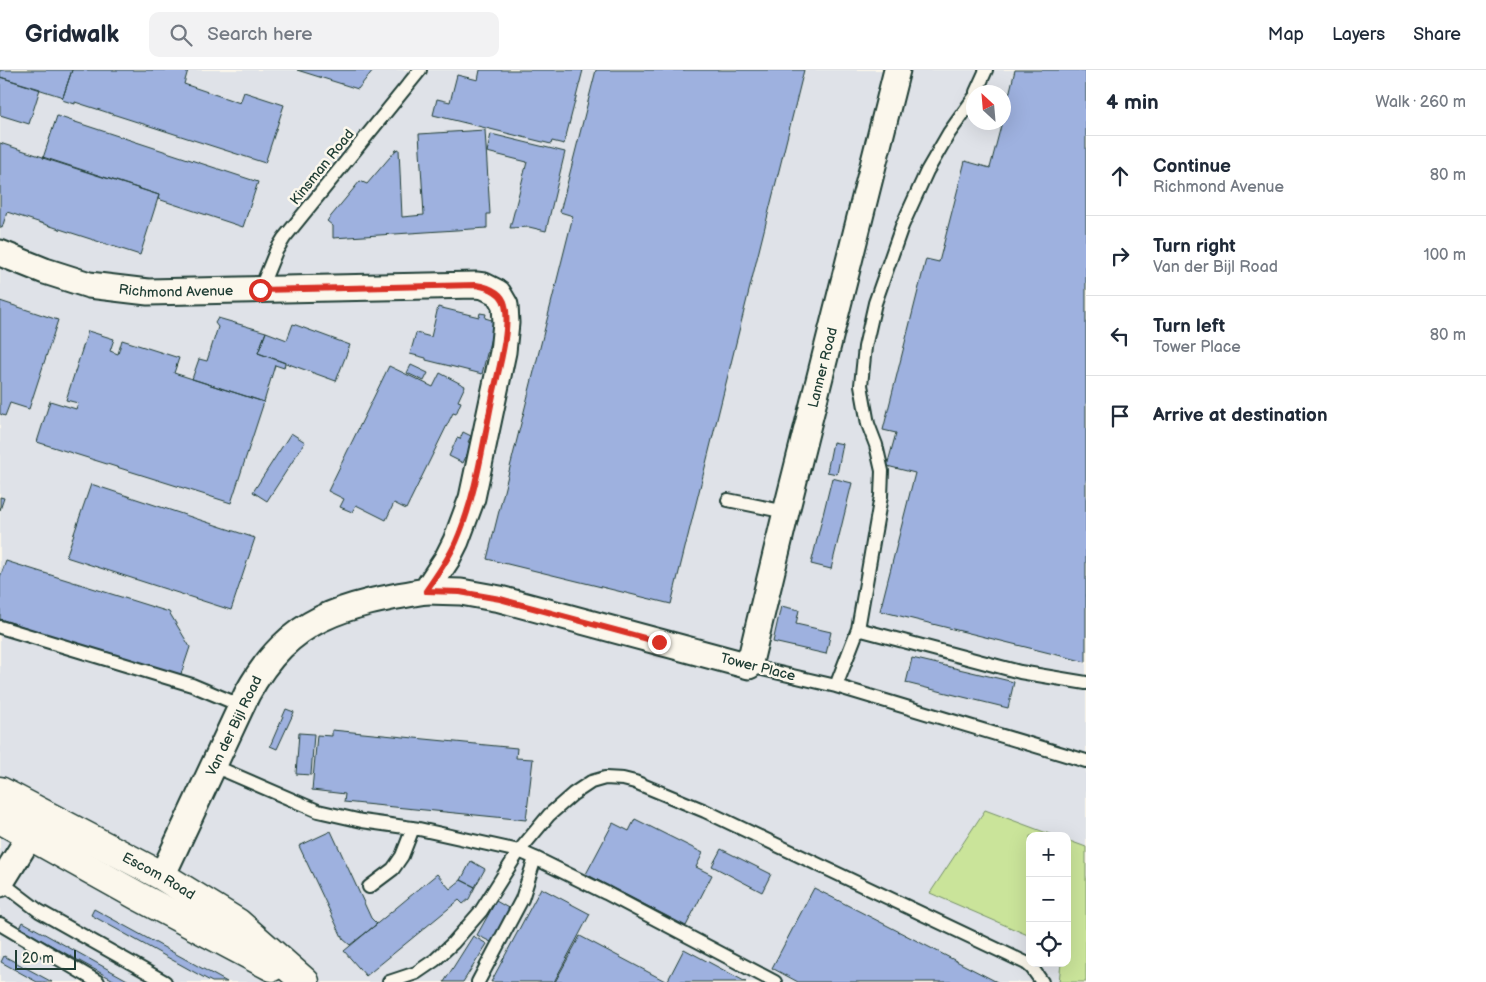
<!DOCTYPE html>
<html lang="en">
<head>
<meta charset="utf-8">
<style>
  body { margin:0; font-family:"Balsamiq Sans",sans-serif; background:#f2f2f3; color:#1f2937 }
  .controls { position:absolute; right:15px; bottom:15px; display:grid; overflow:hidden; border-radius:10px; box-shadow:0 5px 20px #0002 }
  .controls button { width:45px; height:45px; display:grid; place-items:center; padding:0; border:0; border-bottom:1px solid #e0e1e3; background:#fff; color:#1f2937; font:25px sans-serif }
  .compass { position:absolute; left:966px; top:15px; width:45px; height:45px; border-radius:50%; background:#fff; box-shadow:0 5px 20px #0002; rotate:334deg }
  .scale { position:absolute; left:15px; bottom:12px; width:61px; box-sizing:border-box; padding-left:5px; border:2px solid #1f3d34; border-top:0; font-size:14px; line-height:18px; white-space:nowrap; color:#1f3d34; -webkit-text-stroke:4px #fbf7ec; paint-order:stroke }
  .stop { position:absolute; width:15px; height:15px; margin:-11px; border:4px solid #d93025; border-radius:50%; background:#fff }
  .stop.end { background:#d93025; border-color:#fff; box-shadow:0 1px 5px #0008 }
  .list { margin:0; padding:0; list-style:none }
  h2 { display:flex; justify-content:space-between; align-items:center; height:65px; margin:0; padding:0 20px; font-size:21px }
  h2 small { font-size:16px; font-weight:400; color:#747a83 }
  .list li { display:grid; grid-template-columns:32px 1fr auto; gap:15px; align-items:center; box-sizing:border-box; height:80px; padding:0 20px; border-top:1px solid #e0e1e3 }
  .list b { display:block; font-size:19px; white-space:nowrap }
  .list p { margin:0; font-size:16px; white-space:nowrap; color:#747a83 }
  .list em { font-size:16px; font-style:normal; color:#747a83 }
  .icon { flex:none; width:28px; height:28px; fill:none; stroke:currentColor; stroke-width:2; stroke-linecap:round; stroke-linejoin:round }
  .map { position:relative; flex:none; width:1086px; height:912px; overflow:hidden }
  header { display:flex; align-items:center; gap:30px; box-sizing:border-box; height:70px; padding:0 25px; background:#fff; border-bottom:1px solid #e0e1e3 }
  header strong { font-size:24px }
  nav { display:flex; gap:28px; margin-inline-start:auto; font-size:18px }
  .search { width:350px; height:45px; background:#f2f2f3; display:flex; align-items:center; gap:12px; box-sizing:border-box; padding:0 18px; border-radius:10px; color:#747a83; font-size:19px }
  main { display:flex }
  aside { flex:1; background:#fff }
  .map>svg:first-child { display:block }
  .built { fill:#dfe2e8; fill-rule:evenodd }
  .green { fill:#cae49a; stroke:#749067 }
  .building { fill:#9eb1df; stroke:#1f3d34 }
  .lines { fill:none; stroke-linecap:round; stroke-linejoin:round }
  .lane-casing { stroke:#1f3d34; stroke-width:16 }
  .street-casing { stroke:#1f3d34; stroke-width:29 }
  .secondary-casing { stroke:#1f3d34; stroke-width:31 }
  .lane { stroke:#fbf7ec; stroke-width:12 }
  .street { stroke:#fbf7ec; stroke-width:25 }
  .secondary { stroke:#fbf7ec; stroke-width:28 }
  .route { stroke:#d93025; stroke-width:6 }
  .labels { text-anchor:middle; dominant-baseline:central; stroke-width:5; stroke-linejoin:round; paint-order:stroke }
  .street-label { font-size:14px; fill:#1f3d34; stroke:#fbf7ec }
</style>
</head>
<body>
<header>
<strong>Gridwalk</strong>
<div class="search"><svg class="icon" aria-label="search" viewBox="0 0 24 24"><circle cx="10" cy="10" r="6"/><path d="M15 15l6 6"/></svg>Search here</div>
<nav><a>Map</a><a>Layers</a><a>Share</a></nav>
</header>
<main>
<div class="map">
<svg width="1086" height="912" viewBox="0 0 1086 912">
  <rect width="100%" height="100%" fill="#fbf7ec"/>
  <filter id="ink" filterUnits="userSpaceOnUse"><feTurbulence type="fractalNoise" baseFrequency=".02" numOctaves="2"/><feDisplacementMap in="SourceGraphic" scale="10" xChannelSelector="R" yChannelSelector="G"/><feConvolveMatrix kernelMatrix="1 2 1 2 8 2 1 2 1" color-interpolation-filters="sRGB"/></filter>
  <g filter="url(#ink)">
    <path class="built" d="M 0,0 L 1086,0 L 1086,912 L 0,912 ZM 974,22 L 1004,22 L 1004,52 L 974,52 ZM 1030,766 L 1067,766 L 1067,893 L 1030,893 Z"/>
    <path class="green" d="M 985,740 L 1055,766 L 1030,766 L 1030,866 L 930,823 Z
      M 1067,770 L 1086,777 L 1086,912 L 1059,912 L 1061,893 L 1067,893 Z"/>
    <path class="building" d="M 0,0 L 72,0 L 63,27 L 0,7 Z
      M 72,0 L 188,0 L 184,14 L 240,33 L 244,22 L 284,35 L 265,93 L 75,32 L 75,34 L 62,30 Z
      M 297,0 L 373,0 L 358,19 Z
      M 480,0 L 583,0 L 564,74 L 552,71 L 551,74 L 433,45 L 437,29 L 450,32 L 457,5 L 478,10 Z
      M 596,0 L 804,0 L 671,534 L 487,489 L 573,146 L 560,142 Z
      M 1015,0 L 1086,0 L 1086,592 L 880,541 L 915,403 L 887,396 L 896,363 L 883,360 L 926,189 L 939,192 L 965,91 L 990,98 L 1002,52 L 1004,52 L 1004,46 Z
      M 0,7 L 40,19 L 29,54 L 0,45 Z
      M 57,46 L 258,112 L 243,157 L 158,129 L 159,125 L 43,88 Z
      M 485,60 L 490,144 L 487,144 L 487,158 L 333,168 L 333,156 L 327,151 L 360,111 L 367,114 L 396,80 L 399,79 L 402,147 L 424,145 L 419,64 Z
      M 491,64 L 565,82 L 546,161 L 529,157 L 510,158 L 527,92 L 487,82 Z
      M 0,73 L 159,125 L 140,185 L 7,142 L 2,158 L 0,157 Z
      M 0,231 L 58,250 L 29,339 L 10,333 L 5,346 L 0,344 Z
      M 438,237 L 479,247 L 480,243 L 486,244 L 485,248 L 495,251 L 482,304 L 426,290 L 426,288 L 410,284 L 416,263 L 431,267 Z
      M 218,248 L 266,262 L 258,283 L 285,293 L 284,298 L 275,295 L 264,332 L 192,309 L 199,289 L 207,291 L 218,257 L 215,253 Z
      M 293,254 L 350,275 L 336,311 L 258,283 L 266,262 L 287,270 Z
      M 88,261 L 114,269 L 110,281 L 118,284 L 122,270 L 179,288 L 174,303 L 264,332 L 231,433 L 37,372 L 50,331 L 76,339 L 78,333 L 66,330 Z
      M 411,295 L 428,303 L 424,311 L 407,303 Z
      M 389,296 L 433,317 L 440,303 L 465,316 L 458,331 L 461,332 L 456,344 L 453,343 L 406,439 L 394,433 L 386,450 L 356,435 L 352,442 L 340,437 L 344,429 L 328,421 Z
      M 463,362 L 471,366 L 468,372 L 472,374 L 463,393 L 449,386 L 457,368 L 460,369 Z
      M 291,363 L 305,372 L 267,431 L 253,422 Z
      M 833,372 L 843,374 L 837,404 L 827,402 Z
      M 832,408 L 852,413 L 831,499 L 811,494 Z
      M 91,414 L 255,468 L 231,540 L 66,487 Z
      M 0,427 L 4,428 L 0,440 Z
      M 6,491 L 169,542 L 190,577 L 180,607 L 0,549 L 0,507 Z
      M 781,536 L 799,540 L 796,554 L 831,562 L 826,584 L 773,572 Z
      M 912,588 L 1014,612 L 1008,638 L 906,613 Z
      M 286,639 L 294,642 L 277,679 L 270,676 Z
      M 332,660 L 517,678 L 516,688 L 533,689 L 526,750 L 344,732 L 345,724 L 312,720 L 317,665 L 332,666 Z
      M 299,663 L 314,664 L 311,705 L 296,704 Z
      M 635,749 L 703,783 L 696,797 L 712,805 L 686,856 L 586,804 L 613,753 L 629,761 Z
      M 331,761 L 371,848 L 377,854 L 350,875 L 343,869 L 299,776 Z
      M 721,779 L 771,804 L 762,822 L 712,796 Z
      M 471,791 L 485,799 L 475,817 L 461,810 Z
      M 437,804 L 450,819 L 461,810 L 475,817 L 469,829 L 463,834 L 459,830 L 366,906 L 344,881 Z
      M 541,818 L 590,844 L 554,912 L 491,912 Z
      M 814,818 L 997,912 L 798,912 L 772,898 Z
      M 496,831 L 510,839 L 491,872 L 477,865 Z
      M 94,839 L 227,912 L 212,912 L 91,845 Z
      M 23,852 L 131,912 L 117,912 L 20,858 Z
      M 473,866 L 487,874 L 463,912 L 444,912 Z
      M 580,866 L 667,912 L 555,912 Z
      M 684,879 L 746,912 L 667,912 Z
      M 4,886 L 52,912 L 37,912 L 1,892 Z"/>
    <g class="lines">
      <defs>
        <path id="lane" d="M 976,22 L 986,0
          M 260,220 L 276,181 L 284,168 L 420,0
          M 728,430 L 786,442
          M 0,557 L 192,615 L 242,636
          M 858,559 L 1020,602 L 1086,613
          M 749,596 L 836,616 L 1086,691
          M 836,616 L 858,559 L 881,426 L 882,401 L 876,375 L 868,354 L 861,315 L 865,277 L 875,233 L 902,156 L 927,101 L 949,63 L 974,28
          M 214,696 L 318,741 L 362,751 L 419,759 L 519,781 L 535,788 L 606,823 L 775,912
          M 1,812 L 39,841 L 165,912
          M 369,817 L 393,799 L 402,786 L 413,758
          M 0,854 L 98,912
          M 389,912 L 416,903 L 435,890 L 453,873 L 481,841 L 519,781 L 549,745 L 573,724 L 591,712 L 605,708 L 623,709 L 635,712 L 705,741 L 1026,893 L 1032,898 L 1042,912
          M 478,912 L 522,829 L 535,788"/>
        <g id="street">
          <path id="s1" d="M 0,183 L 45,201 L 89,215 L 148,222 L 476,215 L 484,216 L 498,223 L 505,235 L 506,253 L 503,282 L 472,428 L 456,471 L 447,489 L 426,521 C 343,535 290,546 247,624 L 162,806"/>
          <path id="s2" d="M 426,521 L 461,522 L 500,529 L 749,596 L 786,442 L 897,0"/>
          <path d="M 0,814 L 41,748"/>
        </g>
        <g id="secondary">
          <path id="s3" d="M 0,721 L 162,806 L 238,853 L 305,912"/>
          <path d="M 0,749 L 138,826 L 272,897"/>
        </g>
      </defs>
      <use href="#lane" class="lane-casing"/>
      <use href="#street" class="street-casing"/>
      <use href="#secondary" class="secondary-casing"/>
      <use href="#lane" class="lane"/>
      <use href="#street" class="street"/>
      <use href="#secondary" class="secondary"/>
    </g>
  </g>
  <g class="lines" filter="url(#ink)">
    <path class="route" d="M 260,220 L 476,215 C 488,217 502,222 505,235 C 511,258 498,302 493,325 C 483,374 476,426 456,472 C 448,490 437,505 426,521 L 460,522 L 500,529 L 659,572"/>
  </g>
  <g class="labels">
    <g class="street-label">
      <text transform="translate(322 97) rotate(-51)">Kinsman Road</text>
      <text stroke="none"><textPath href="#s1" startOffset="182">Richmond Avenue</textPath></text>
      <text stroke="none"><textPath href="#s2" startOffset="640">Lanner Road</textPath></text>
      <text transform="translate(758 597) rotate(14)">Tower Place</text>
      <text transform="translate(234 656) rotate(-64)">Van der Bijl Road</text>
      <text stroke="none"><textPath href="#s3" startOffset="180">Escom Road</textPath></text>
    </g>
  </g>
</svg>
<div class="controls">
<button>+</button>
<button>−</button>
<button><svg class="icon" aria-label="locate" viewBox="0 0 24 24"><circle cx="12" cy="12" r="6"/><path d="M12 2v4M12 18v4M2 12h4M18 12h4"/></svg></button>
</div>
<svg class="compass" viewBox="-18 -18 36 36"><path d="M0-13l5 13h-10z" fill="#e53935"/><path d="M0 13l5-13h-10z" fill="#747a83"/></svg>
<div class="scale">20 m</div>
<div class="stop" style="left:260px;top:220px"></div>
<div class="stop end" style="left:659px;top:572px"></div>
</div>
<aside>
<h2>4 min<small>Walk · 260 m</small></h2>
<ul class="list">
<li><svg class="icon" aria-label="ahead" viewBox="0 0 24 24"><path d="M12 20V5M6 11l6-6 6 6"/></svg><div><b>Continue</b><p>Richmond Avenue</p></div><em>80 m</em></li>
<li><svg class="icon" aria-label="right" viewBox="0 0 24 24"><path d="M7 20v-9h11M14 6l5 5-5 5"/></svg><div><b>Turn right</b><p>Van der Bijl Road</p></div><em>100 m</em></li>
<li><svg class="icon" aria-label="left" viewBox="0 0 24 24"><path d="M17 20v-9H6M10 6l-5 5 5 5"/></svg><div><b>Turn left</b><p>Tower Place</p></div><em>80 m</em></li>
<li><svg class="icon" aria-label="arrive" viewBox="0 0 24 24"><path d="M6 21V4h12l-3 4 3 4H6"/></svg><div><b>Arrive at destination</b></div></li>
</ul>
</aside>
</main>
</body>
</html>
